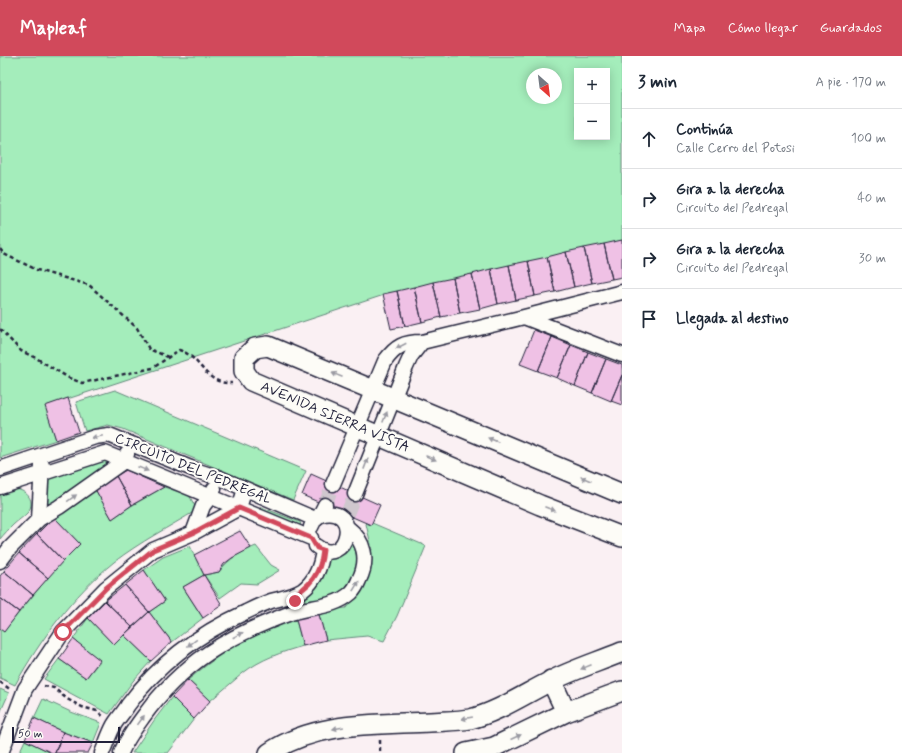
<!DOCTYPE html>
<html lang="es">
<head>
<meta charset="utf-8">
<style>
  body { margin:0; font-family:Mynerve,sans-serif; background:#f2f2f3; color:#1f2937 }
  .controls { position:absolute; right:12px; top:12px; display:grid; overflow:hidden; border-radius:0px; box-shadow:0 2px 10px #0003 }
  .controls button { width:36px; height:36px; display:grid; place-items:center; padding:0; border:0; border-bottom:1px solid #e0e1e3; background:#fff; color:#1f2937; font:20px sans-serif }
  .compass { position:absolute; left:526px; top:12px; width:36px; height:36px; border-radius:50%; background:#fff; box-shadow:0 2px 10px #0003; rotate:152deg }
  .scale { position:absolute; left:12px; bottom:10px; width:108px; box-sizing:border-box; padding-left:4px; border:2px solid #22223b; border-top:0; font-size:11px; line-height:14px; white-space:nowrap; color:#22223b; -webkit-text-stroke:3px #fdfcf7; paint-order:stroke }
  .stop { position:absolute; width:12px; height:12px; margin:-9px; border:3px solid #d1495b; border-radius:50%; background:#fff }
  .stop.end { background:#d1495b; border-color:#fff; box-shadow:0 1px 4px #0008 }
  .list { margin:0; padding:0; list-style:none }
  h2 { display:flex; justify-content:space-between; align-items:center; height:52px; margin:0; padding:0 16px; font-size:17px }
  h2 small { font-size:13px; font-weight:400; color:#747a83 }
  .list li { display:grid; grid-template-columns:26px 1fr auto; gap:12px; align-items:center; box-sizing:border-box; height:60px; padding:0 16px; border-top:1px solid #e0e1e3 }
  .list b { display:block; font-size:15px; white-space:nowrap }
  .list p { margin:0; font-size:13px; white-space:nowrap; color:#747a83 }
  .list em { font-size:13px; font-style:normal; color:#747a83 }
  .icon { flex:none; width:22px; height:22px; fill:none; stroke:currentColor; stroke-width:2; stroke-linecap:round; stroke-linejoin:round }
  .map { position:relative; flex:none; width:622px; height:697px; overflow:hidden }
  header { display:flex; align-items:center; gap:24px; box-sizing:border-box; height:56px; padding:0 20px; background:#d1495b; color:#fff }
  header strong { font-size:19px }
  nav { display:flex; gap:22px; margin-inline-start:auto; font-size:14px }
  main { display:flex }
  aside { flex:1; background:#fff }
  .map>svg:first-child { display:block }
  .green { fill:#a4edbb; stroke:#63887b; fill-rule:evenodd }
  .building { fill:#efc1e5; stroke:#22223b }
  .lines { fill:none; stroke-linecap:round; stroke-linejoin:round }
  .street-tunnel { stroke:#cfc7ce; stroke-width:14; stroke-dasharray:14 7; stroke-linecap:butt }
  .street-casing { stroke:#22223b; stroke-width:17 }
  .secondary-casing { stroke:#22223b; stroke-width:22 }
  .path { stroke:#22223b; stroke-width:2.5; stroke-dasharray:4 3; stroke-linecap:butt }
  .street { stroke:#fdfcf7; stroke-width:14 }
  .secondary { stroke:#fdfcf7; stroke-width:19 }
  .oneway { fill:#9a9aa2 }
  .route { stroke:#d1495b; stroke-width:5 }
  .labels { text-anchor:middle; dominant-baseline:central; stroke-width:4; stroke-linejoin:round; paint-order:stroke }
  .street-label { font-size:14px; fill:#22223b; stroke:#fdfcf7 }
</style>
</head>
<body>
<header>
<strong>Mapleaf</strong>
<nav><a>Mapa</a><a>Cómo llegar</a><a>Guardados</a></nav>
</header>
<main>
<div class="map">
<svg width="622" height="697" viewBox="0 0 622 697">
  <rect width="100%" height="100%" fill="#faf0f3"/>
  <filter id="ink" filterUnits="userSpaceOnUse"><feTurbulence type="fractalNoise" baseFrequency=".025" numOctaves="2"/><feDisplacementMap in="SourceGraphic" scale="8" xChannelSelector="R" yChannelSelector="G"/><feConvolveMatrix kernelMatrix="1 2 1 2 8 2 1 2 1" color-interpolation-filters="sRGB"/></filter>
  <g filter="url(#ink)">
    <path class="green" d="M 0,0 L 622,0 L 622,187 L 381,240 L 46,350 L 56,384 L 0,402 ZM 577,15 L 607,15 L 607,81 L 577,81 ZM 532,18 L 556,18 L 556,42 L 532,42 Z
      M 115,334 L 306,415 L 293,444 L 123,373 L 108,369 L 85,375 L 76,346 Z
      M 104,398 L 124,405 L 41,461 L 44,418 Z
      M 164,431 L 189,439 L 197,454 C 169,471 140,486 114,506 C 72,540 41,583 15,629 L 0,622 L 0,573 L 4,575 L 54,514 L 80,488 L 54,461 L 95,433 L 112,463 L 131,450 Z
      M 16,433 C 27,435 36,445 28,456 C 24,461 18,464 13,469 C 9,473 4,478 0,483 L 0,439 Z
      M 261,451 L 300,466 L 301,470 L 299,471 L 260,454 Z
      M 365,464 L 426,490 L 397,560 L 384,585 L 367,580 L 326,584 L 318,555 L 346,552 L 358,537 L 366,518 L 372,493 Z
      M 349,476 L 362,500 L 346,538 L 306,548 L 302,538 L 323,508 Z
      M 190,490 L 204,519 L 219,516 C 229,502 241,496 256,490 L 271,509 L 280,514 L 257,528 L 241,527 L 220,542 L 204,519 L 183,531 L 203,562 L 172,586 L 149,556 L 165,545 L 144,514 L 163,501 Z
      M 295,560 L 303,590 C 282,596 261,603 243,617 C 232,626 221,636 210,645 L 188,624 C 201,613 214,603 228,594 C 249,580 272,571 295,560 Z
      M 88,562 L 114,589 L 124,579 L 151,605 L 133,625 L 109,658 L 44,623 L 59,603 L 86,622 L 100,605 L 73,583 Z
      M 0,633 L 9,637 L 0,657 Z
      M 172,641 L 194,663 L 168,697 L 132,697 L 155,663 Z
      M 43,643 L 71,656 L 101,667 L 93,687 L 63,676 L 34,662 Z
      M 25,684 L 52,697 L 19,697 Z"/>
    <path class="building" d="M 622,184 L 622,221 L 612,223 L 604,188 Z
      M 604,188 L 612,223 L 592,227 L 584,192 Z
      M 584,192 L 592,227 L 574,231 L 566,196 Z
      M 566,196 L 574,231 L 555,236 L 547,201 Z
      M 547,201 L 555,236 L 535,240 L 528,205 Z
      M 528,205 L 535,240 L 516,244 L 509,209 Z
      M 509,209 L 516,244 L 498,248 L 491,213 Z
      M 491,213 L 498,248 L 480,253 L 472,218 Z
      M 472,218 L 480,253 L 460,257 L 453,222 Z
      M 453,222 L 460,257 L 441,261 L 433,226 Z
      M 433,226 L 441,261 L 422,266 L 414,231 Z
      M 414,231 L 422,266 L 405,270 L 397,235 Z
      M 397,235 L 405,270 L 391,273 L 383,238 Z
      M 534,274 L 552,281 L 538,315 L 520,308 Z
      M 552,281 L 571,289 L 557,322 L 538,315 Z
      M 571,289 L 588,296 L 575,330 L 557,322 Z
      M 588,296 L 606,303 L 592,337 L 575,330 Z
      M 606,303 L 622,309 L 622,319 L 611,345 L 592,337 Z
      M 622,319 L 622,349 L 611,345 Z
      M 68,342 L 79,376 L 56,384 L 45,350 Z
      M 126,414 L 164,431 L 132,449 L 116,420 Z
      M 311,418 L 380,449 L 371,469 L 302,439 Z
      M 116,420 L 132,449 L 112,463 L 95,433 Z
      M 54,461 L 80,488 L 63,505 L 37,478 Z
      M 240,475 L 251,492 L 232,502 L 224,508 L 219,516 L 204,519 L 194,499 Z
      M 37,478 L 63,505 L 48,522 L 19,497 Z
      M 19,497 L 48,522 L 33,539 L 4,515 Z
      M 144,514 L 165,545 L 149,556 L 125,529 Z
      M 4,515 L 33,539 L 19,556 L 0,542 L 0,520 Z
      M 204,519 L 222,549 L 203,562 L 183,531 Z
      M 125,529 L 149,556 L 132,571 L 105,545 Z
      M 0,542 L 19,556 L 4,576 L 0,573 Z
      M 105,545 L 132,571 L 114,589 L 88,562 Z
      M 318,555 L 326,584 L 303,590 L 295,560 Z
      M 149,556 L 172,586 L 151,605 L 124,579 Z
      M 73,583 L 100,604 L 86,622 L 59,603 Z
      M 188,624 L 210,645 L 194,663 L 172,641 Z
      M 34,662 L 63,676 L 55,697 L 52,697 L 25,684 Z
      M 63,676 L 93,687 L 88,697 L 55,697 Z"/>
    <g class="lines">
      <path class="street-tunnel" d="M 325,449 L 333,428
        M 347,458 L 355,438"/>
      <defs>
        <path id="street" d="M 524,261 L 622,299
          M 0,413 L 95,381 L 109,379 L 198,415 L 220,422 L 315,463
          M 333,428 L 385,305 C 396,290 404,286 422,286 L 524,261 L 622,236
          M 0,431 L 105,397 L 311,482
          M 355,438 L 406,311 L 411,300 L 422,286
          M 39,463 L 42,409
          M 311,471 L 315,463 L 320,459 L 325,449
          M 193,477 L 203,450 L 210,441 L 214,433
          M 316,490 C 347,515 364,447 320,459
          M 0,505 L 10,492 L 39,463 L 59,451 L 124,405 L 127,398
          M 1,697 L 25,633 L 63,576 L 106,532 L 153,494 L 193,477 L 239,452 L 245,433
          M 102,697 C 106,688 109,678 114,669 C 118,662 124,656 128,649 C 158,608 200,577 246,556 C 254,552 263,548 271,545 C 282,542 294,540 303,534 C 316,524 321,510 323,494
          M 121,697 C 126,684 135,672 143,661 C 182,607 229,579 291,557 C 312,550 334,552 351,537 C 355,533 357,529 359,524 C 369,504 365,485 347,471"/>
        <path id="secondary" d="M 622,438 L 268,290 L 255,292 L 244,302 L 244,315 L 251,325 L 540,449 L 622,481
          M 551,624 L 566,656
          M 269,697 C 316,665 376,669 430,666 C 443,665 457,665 470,663 C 496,657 525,638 549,626 C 572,614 598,606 622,596
          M 466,697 L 494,691 L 566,656 L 622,635"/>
      </defs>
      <use href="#street" class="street-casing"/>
      <use href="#secondary" class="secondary-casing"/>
      <path class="path" d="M 0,193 L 4,198 L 37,214 L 89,229 L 137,272 L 149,293 L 168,301
        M 0,273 L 21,295 L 36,302 L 69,322 L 82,327 L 153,312 L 179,294 C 202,301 204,329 232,327
        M 0,626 L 11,634
        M 44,630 L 54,632 L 67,643 L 82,651 L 97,655 L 104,661
        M 380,684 L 380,697"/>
      <use href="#street" class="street"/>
      <use href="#secondary" class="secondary"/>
    </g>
    <defs><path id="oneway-solid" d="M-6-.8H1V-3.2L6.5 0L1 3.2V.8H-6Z"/></defs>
    <g class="oneway">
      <use href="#oneway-solid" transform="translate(401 290) rotate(153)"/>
      <use href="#oneway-solid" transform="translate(337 319) rotate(-158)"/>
      <use href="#oneway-solid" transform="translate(385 361) rotate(-68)"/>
      <use href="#oneway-solid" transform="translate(97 381) rotate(168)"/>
      <use href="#oneway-solid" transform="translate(493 384) rotate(-157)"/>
      <use href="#oneway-solid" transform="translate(431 402) rotate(23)"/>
      <use href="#oneway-solid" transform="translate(366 408) rotate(-69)"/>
      <use href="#oneway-solid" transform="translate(143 413) rotate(22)"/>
      <use href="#oneway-solid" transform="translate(586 423) rotate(-157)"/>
      <use href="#oneway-solid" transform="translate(72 442) rotate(-36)"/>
      <use href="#oneway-solid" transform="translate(550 453) rotate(21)"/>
      <use href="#oneway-solid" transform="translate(356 530) rotate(-58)"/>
      <use href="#oneway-solid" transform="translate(238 579) rotate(-27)"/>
      <use href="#oneway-solid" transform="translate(192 587) rotate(144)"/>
      <use href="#oneway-solid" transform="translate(586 611) rotate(158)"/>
      <use href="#oneway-solid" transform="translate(467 662) rotate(170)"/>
      <use href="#oneway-solid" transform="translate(141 664) rotate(-54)"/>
      <use href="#oneway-solid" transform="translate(338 672) rotate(170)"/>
      <use href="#oneway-solid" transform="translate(516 681) rotate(-24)"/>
    </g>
  </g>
  <g class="lines" filter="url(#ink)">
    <path class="route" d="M 63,576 L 106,532 L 153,494 L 193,477 L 239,452 L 311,482 L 317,492 L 323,494 C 321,516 310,532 290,540 L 295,545"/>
  </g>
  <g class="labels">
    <g class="street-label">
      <text transform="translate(335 361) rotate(23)">AVENIDA SIERRA VISTA</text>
      <text transform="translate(193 413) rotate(22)">CIRCUITO DEL PEDREGAL</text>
    </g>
  </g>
</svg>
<div class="controls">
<button>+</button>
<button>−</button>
</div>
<svg class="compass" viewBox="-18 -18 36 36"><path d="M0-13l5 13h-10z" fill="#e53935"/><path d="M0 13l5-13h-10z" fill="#747a83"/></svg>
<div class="scale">50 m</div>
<div class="stop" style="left:63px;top:576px"></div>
<div class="stop end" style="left:295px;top:545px"></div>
</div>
<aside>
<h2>3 min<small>A pie · 170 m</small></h2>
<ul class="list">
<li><svg class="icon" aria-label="ahead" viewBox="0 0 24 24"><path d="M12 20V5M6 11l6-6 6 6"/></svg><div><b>Continúa</b><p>Calle Cerro del Potosi</p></div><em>100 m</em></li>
<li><svg class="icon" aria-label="right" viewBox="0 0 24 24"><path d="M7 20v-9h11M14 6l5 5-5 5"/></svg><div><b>Gira a la derecha</b><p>Circuito del Pedregal</p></div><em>40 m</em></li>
<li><svg class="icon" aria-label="right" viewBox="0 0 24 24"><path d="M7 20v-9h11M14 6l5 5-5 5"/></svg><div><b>Gira a la derecha</b><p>Circuito del Pedregal</p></div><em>30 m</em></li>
<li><svg class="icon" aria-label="arrive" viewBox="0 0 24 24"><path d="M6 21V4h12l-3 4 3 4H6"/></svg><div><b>Llegada al destino</b></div></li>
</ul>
</aside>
</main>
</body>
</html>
